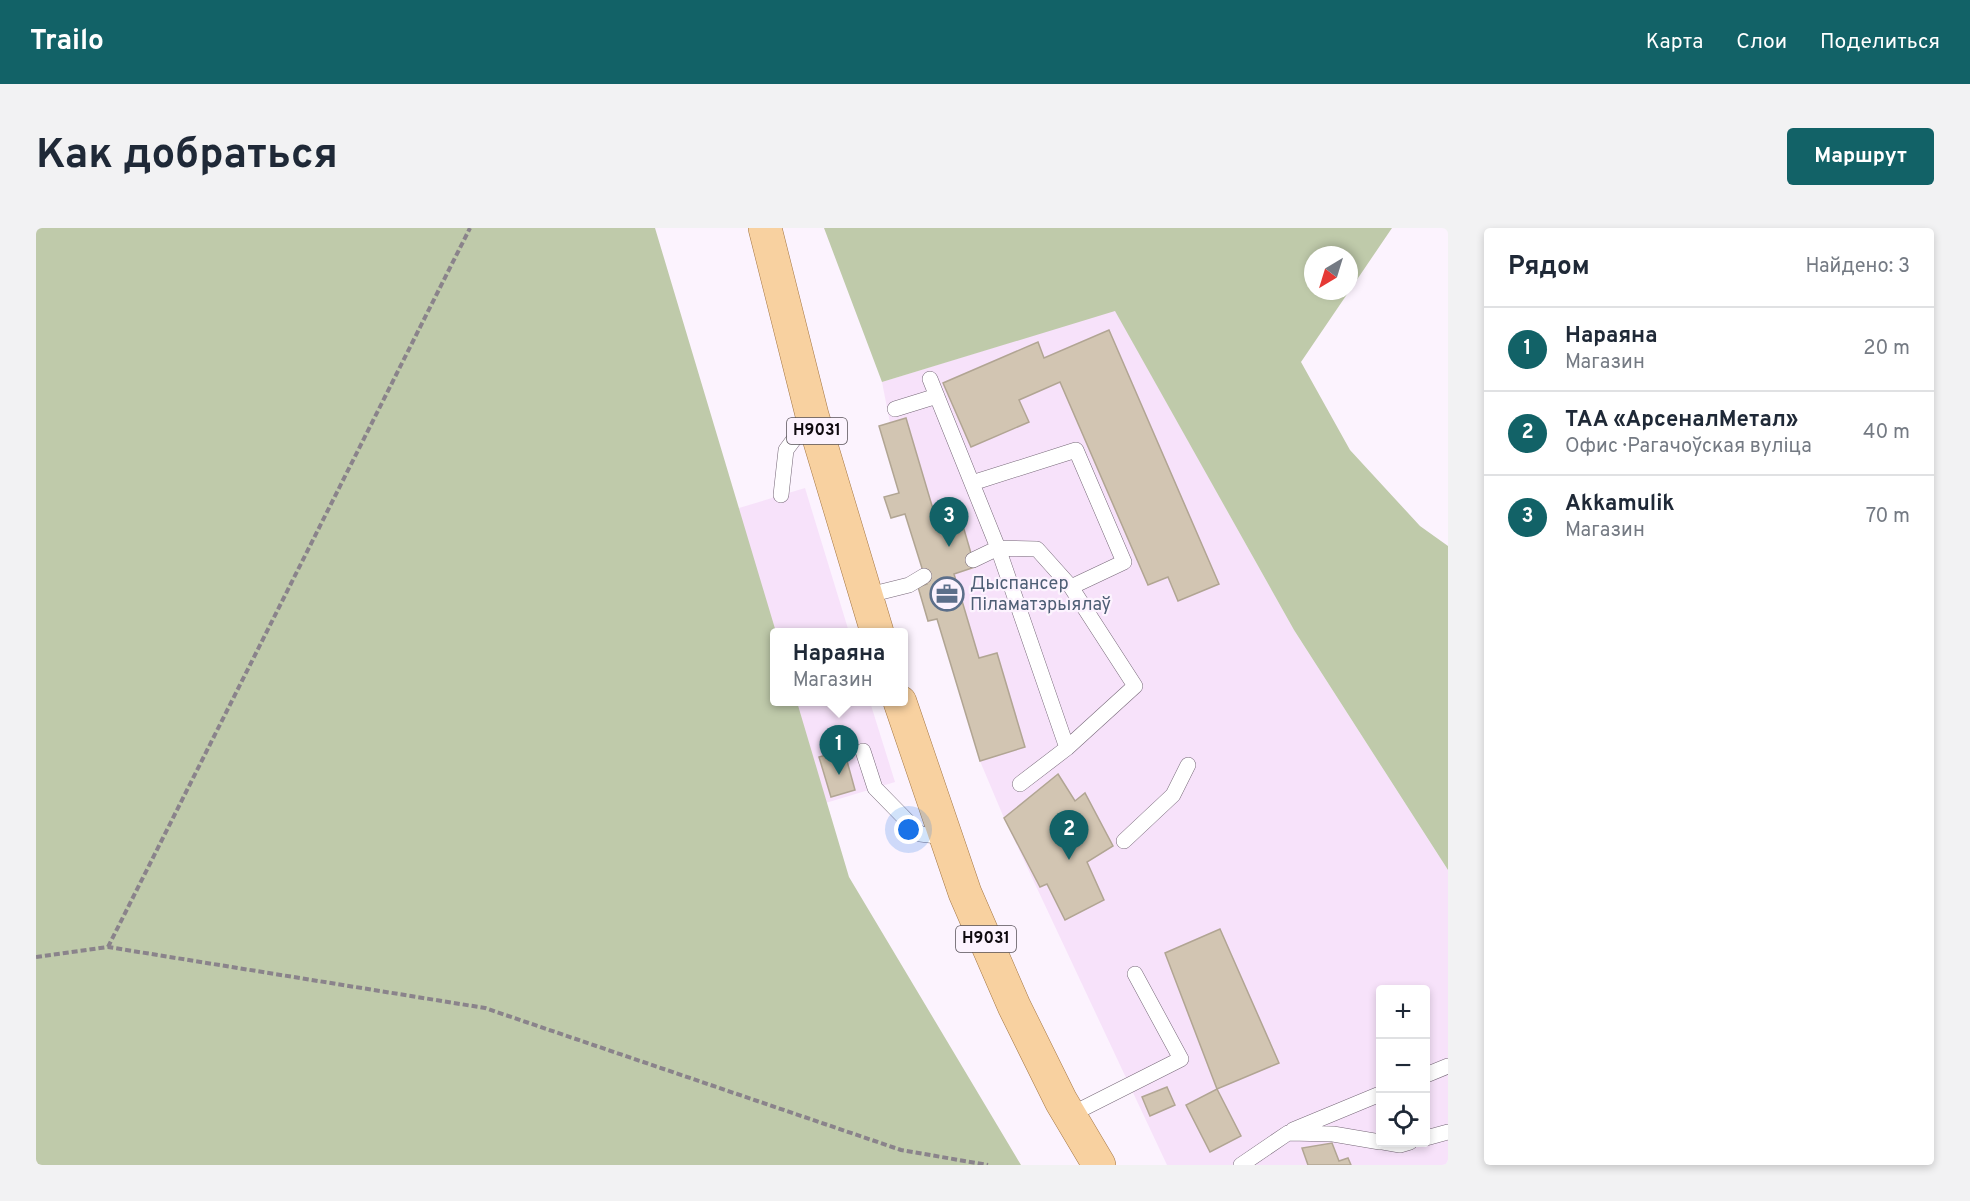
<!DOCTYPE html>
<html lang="ru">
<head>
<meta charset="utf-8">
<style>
  body { margin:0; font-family:Overpass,sans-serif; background:#f2f2f3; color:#1f2937 }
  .controls { position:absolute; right:18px; bottom:18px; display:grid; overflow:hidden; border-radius:6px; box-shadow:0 3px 9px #0003 }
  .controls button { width:54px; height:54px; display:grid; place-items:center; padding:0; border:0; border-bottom:2px solid #e0e1e3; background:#fff; color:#1f2937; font:30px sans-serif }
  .compass { position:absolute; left:1268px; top:18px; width:54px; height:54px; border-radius:50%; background:#fff; box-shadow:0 3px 9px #0003; rotate:218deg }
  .you { position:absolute; left:873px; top:602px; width:21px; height:21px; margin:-15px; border:4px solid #fff; border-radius:50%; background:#1a73e8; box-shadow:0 0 0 9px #1a73e833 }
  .badge { display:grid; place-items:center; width:39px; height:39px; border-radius:50%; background:#126267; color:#fff; font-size:20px; font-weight:700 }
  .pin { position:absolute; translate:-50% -50px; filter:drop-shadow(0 2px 3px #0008) }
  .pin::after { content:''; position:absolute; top:32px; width:21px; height:18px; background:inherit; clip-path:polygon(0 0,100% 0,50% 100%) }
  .popup { position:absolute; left:734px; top:400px; width:138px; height:78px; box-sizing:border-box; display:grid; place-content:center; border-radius:6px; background:#fff; filter:drop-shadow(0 2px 4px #0005); font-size:20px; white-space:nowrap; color:#747a83 }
  .popup b { font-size:22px; color:#1f2937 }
  .popup::after { content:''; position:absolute; left:50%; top:100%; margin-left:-12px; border:12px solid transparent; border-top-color:#fff }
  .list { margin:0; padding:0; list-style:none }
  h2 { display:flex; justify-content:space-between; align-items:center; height:78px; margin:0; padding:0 24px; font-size:26px }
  h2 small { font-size:20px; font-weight:400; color:#747a83 }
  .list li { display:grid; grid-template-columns:39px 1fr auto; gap:18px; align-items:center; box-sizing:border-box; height:84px; padding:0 24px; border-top:2px solid #e0e1e3 }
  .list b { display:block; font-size:22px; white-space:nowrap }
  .list p { margin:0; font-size:20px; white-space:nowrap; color:#747a83 }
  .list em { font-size:20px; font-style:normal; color:#747a83 }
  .icon { flex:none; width:33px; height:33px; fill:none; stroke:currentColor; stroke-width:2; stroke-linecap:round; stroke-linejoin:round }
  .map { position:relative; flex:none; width:1412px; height:937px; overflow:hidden; border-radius:6px }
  header { display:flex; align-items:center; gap:36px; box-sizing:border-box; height:84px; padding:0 30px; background:#126267; color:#fff }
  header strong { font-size:28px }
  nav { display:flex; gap:33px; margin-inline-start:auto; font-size:21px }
  .intro { display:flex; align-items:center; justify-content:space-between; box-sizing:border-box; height:144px; padding:0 36px }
  h1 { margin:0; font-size:42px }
  .button { padding:15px 27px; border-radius:6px; background:#126267; color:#fff; font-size:21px; font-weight:700 }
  main { display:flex; gap:36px; padding:0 36px }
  aside { flex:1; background:#fff; border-radius:6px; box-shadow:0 3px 9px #0003 }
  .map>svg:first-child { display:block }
  .built { fill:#f7e2fa; fill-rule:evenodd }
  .green { fill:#bfcaaa; fill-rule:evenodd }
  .building { fill:#d2c5b2; stroke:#b1a593; stroke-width:1.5 }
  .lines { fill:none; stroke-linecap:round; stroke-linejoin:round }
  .lane-casing { stroke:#766878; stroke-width:16 }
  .primary-casing { stroke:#a47744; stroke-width:34 }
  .path { stroke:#8a838b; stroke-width:4; stroke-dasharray:6 3; stroke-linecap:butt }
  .lane { stroke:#fff; stroke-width:15 }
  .primary { stroke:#f8d1a0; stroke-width:33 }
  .labels { text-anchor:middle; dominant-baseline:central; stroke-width:4.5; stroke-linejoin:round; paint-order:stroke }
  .shield { fill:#fcf3fe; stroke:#565057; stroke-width:1.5 }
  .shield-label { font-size:16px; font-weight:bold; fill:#0f0a0f }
  .service-label { font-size:18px; fill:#4e5e75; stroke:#fcf3fe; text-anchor:start }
</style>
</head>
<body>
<header>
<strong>Trailo</strong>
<nav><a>Карта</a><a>Слои</a><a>Поделиться</a></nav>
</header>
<div class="intro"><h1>Как добраться</h1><a class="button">Маршрут</a></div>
<main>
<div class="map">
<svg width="1412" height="937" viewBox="0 0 1412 937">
  <rect width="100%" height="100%" fill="#fcf3fe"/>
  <path class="built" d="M 1079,82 L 1258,402 L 1412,642 L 1412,937 L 1131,937 L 968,590 L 944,533 L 901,391 L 892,393 L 882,359 L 891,356 L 843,198 L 854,195 L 846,154 ZM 1344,762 L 1390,762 L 1390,914 L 1344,914 Z
    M 769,260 L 813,404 L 738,404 L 693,283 Z
    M 751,474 L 834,474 L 859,554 L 783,577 Z"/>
  <path class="green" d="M 0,0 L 619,0 L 740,404 L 738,404 L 738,474 L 761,474 L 813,649 L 985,937 L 0,937 Z
    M 788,0 L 1356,0 L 1265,134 L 1314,222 L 1384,298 L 1412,318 L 1412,642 L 1258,402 L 1079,83 L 846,154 ZM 1277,27 L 1313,27 L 1313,63 L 1277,63 Z"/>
  <path class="building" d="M 1073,102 L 1183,356 L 1142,373 L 1132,349 L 1112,357 L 1024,154 L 983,172 L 993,194 L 935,219 L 907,155 L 1002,114 L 1008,130 Z
    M 870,190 L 902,298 L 925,291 L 939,339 L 918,346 L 943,430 L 961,425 L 989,519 L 944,533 L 901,391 L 892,393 L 882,359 L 891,356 L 869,286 L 855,290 L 848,269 L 863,265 L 843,198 Z
    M 808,522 L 819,562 L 795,569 L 783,529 Z
    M 1022,546 L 1039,573 L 1049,565 L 1077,618 L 1051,634 L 1068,672 L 1029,692 L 1011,656 L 1004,659 L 968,590 Z
    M 1184,701 L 1243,835 L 1181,861 L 1129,725 Z
    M 1131,859 L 1139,877 L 1114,888 L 1106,869 Z
    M 1181,861 L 1205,908 L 1174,924 L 1150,877 Z
    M 1296,915 L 1303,933 L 1312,930 L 1315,937 L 1272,937 L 1266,920 Z"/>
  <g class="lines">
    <defs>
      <path id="lane" d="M 894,151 L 962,320 L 1031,520
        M 859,181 L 901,168
        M 936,255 L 1040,222 L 1088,334 L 1035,359
        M 745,267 L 750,222 L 776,187
        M 937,332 L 962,320 L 1001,321 L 1035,359 L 1099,458 L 1031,520 L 984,556
        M 829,368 L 873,357 L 888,348
        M 827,523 L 839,560 L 884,606 L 910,609
        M 1088,613 L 1137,567 L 1152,537
        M 1390,847 L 1412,838
        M 1034,887 L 1145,831 L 1099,746
        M 1257,902 L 1344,866
        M 1390,910 L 1412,904
        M 1347,914 L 1364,917 L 1374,914
        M 1205,937 L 1252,905 L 1297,906 L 1344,914"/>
      <path id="primary" d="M 729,0 L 776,187 L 841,404
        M 864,474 L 929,665 L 978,778 L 1025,873 L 1063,937"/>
    </defs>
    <use href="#lane" class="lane-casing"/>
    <use href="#primary" class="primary-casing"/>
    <path class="path" d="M 72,719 L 434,0
      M 0,729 L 72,719 L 449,780 L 865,922 L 952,937"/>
    <use href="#lane" class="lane"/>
    <use href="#primary" class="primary"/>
  </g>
  <defs>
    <symbol id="office-ring" viewBox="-11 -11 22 22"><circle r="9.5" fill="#fcf3fe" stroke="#5c6f8a" stroke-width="1.5"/><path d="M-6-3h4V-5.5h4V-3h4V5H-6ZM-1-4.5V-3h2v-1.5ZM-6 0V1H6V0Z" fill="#5c6f8a"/></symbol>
  </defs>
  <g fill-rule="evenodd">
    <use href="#office-ring" x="892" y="347" width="38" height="38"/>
  </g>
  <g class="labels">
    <g class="shield">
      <rect x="751" y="190" width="60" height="26" rx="4.5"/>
      <rect x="920" y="698" width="60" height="26" rx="4.5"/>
    </g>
    <g class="shield-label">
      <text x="781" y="203">Н9031</text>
      <text x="950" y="711">Н9031</text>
    </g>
    <g class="service-label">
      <text x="934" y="356">Дыспансер<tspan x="934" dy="21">Піламатэрыялаў</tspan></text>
    </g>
  </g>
</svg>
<div class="controls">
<button>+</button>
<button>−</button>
<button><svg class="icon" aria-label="locate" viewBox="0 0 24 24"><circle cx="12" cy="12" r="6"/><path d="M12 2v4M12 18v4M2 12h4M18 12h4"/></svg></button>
</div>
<svg class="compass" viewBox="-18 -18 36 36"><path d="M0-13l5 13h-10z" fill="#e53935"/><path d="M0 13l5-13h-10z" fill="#747a83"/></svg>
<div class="you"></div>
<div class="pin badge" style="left:803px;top:547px">1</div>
<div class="popup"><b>Нараяна</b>Магазин</div>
<div class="pin badge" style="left:1033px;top:632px">2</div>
<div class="pin badge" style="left:913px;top:319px">3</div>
</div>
<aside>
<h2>Рядом<small>Найдено: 3</small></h2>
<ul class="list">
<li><span class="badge">1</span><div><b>Нараяна</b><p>Магазин</p></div><em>20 m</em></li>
<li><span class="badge">2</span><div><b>ТАА «АрсеналМетал»</b><p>Офис · Рагачоўская вуліца</p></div><em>40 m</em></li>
<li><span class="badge">3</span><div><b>Akkamulik</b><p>Магазин</p></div><em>70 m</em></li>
</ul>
</aside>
</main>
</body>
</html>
